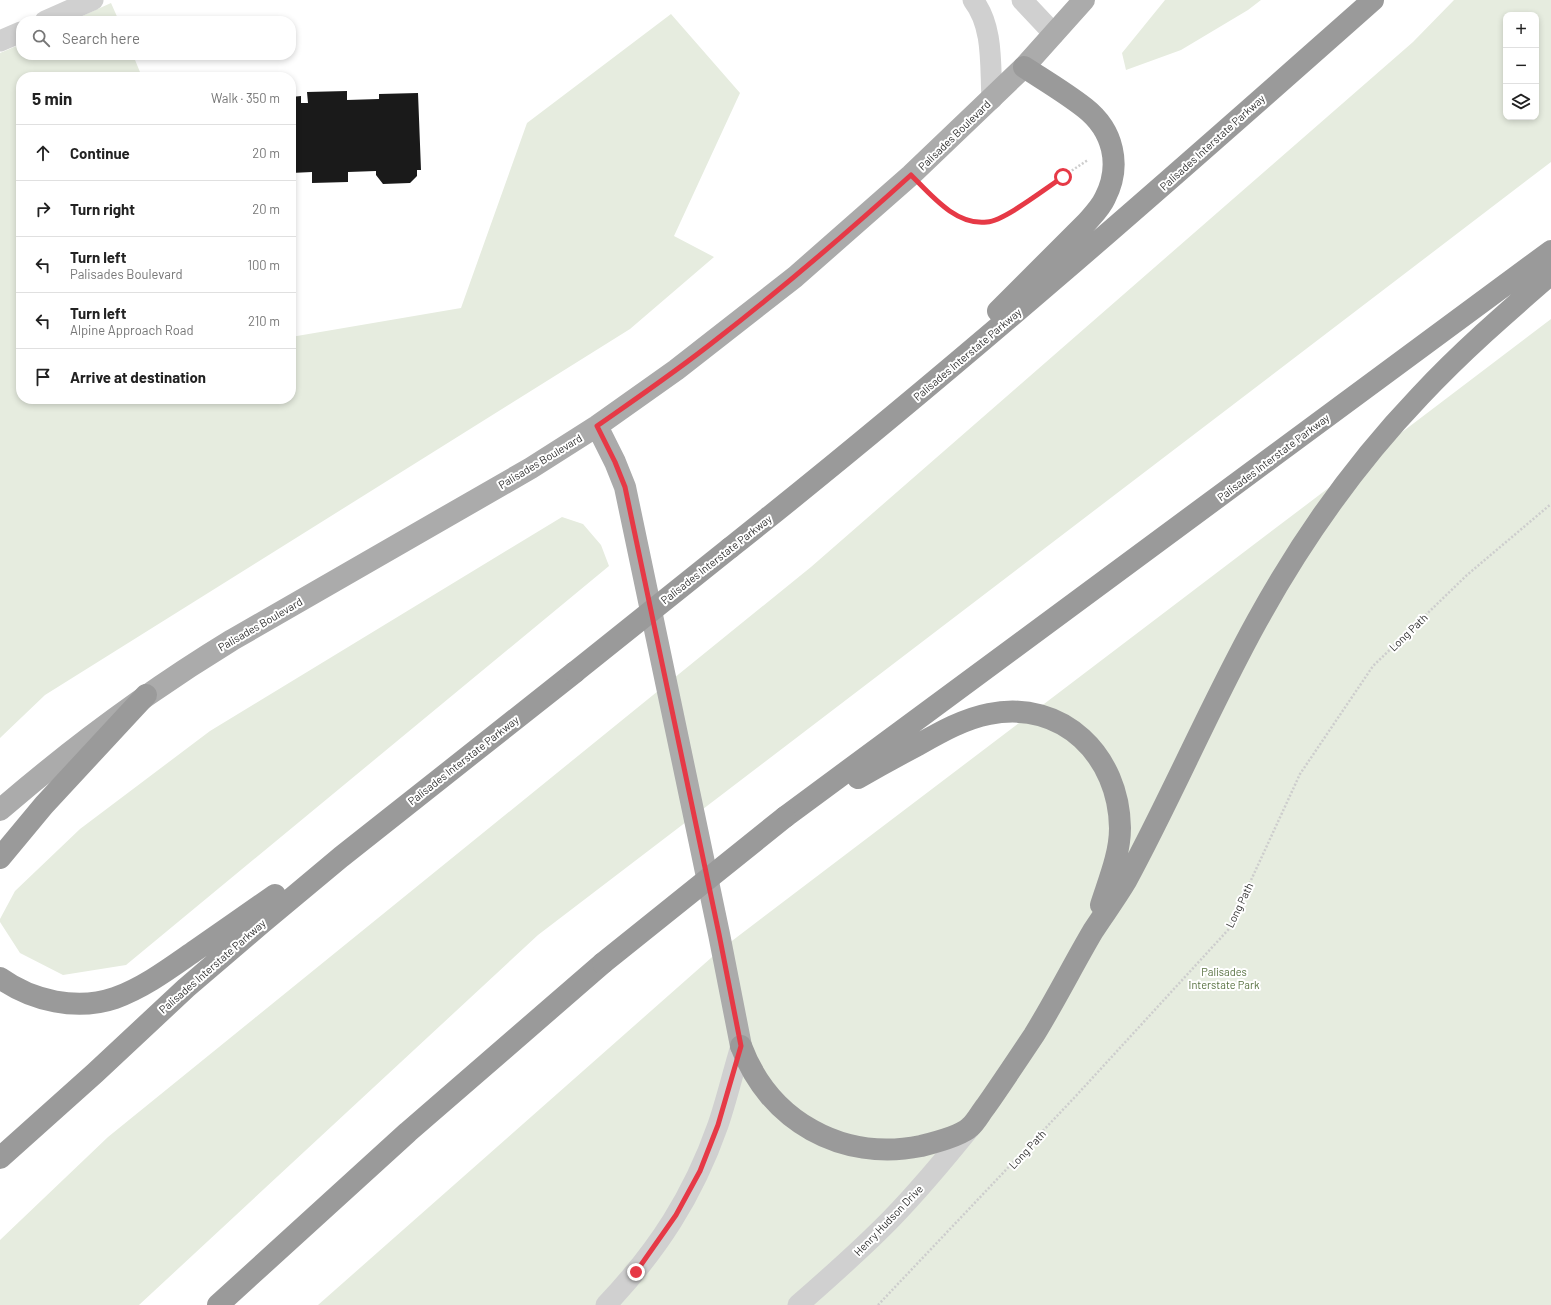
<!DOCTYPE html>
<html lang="en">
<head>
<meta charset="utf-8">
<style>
  body { margin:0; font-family:Barlow,sans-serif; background:#f2f2f2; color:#222 }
  .controls { position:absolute; right:12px; top:12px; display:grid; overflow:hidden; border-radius:8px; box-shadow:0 2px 6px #0003 }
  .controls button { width:36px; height:36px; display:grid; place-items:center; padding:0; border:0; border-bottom:1px solid #e0e0e0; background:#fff; color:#222; font:20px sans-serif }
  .stop { position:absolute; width:12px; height:12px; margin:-9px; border:3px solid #e63946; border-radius:50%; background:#fff }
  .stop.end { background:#e63946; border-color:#fff; box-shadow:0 1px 4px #0008 }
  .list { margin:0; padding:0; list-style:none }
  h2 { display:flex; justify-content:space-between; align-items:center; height:52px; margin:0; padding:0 16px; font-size:17px }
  h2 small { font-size:13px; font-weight:400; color:#767676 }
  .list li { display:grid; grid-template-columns:26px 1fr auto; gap:12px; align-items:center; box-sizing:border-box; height:56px; padding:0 16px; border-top:1px solid #e0e0e0 }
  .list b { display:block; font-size:15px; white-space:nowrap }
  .list p { margin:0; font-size:13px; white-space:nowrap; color:#767676 }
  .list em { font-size:13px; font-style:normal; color:#767676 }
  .icon { flex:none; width:22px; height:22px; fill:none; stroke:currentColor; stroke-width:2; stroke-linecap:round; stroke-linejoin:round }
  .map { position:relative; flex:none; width:1551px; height:1305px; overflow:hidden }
  .search { position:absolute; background:#fff; box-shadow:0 2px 6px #0003; left:16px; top:16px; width:280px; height:44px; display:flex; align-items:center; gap:10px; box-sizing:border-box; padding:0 14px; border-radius:16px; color:#767676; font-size:15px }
  .panel { position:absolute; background:#fff; box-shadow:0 2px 6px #0003; left:16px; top:72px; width:280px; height:332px; border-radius:16px }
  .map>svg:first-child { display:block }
  .green { fill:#e6ecdf; fill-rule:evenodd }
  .building { fill:#1a1a1a }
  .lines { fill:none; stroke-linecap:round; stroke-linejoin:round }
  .path { stroke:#cdcdcd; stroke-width:2.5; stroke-dasharray:2 2; stroke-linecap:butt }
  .street { stroke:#d0d0d0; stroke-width:21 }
  .primary { stroke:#ababab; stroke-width:22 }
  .highway { stroke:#9a9a9a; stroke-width:22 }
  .highway-bridge { stroke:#9a9a9a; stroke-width:22 }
  .route { stroke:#e63946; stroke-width:5 }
  .labels { text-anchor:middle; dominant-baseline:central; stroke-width:4; stroke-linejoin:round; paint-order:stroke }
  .street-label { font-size:11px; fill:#333; stroke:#fff }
  .park-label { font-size:11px; fill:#56703f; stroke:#fff }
</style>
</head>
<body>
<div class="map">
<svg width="1551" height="1305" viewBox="0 0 1551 1305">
  <rect width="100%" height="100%" fill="#fff"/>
  <path class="green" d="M 1165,0 L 1261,0 L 1248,10 L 1181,50 L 1126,70 L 1122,53 Z
    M 1454,0 L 1551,0 L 1551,162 L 538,935 L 139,1305 L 0,1305 L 0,1240 L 108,1137 L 811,567 L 1413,42 ZM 1506,15 L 1536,15 L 1536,117 L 1506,117 Z
    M 111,3 L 119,21 L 71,21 Z
    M 671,14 L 740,93 L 674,236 L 714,257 L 630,329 L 45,695 L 0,738 L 0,53 L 21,44 L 21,55 L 133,55 L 142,77 L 21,77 L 21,399 L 291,399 L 291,337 L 461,308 L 527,123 Z
    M 1551,319 L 1551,1305 L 318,1305 L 720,950 Z
    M 562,517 L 583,524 L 601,545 L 609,566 L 126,965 L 63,975 L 20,953 L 0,922 L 0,919 L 15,891 L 80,829 L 210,731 Z"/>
  <path class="building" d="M 347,91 L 347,100 L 379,99 L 379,94 L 418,93 L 421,170 L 417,170 L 417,176 L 410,183 L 383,184 L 376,175 L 376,171 L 348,172 L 348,182 L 312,183 L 312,172 L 291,173 L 291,97 L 301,96 L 301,103 L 308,103 L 307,92 Z"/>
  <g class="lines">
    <path class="path" d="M 928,193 C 943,208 964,225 987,222 C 1003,221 1019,206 1032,197 C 1051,185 1069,172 1088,160
      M 878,1305 L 1074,1098 L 1228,930 L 1300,774 L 1373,666 L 1467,575 L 1551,504"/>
    <path class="street" d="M 973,0 C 994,27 990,66 992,99
      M 1022,0 L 1054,34
      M 45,21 L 93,0
      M 0,41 L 21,32
      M 606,1305 C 658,1250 693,1196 718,1125 C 727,1099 733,1072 741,1046
      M 798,1305 C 830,1277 862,1249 892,1218 C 920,1189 945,1159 970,1128"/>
    <path class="primary" d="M 597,426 L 615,462 L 625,487 L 719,934 L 741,1046
      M 0,810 C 73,747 150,690 232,640 L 531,468 L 597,426 L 676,370 L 795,277 L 911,175 L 1024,67 L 1084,0"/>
    <path class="highway" d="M 998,311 L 1087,222 C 1094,214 1101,207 1105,198 C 1122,165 1113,130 1085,108 C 1066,93 1044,80 1024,67
      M 730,548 C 951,373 1162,187 1373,0
      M 858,778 C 877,767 897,756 916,746 C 939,733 963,719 989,714 C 1063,699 1119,756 1120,828 C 1120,854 1109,880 1101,905
      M 785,817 L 1551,251
      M 0,858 L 44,805 L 146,695
      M 0,978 C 32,1001 77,1011 115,998 C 145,987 170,968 196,950 C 222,932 249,913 275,895
      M 741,1046 C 769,1121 842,1162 921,1146 C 933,1143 961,1136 970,1127 C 976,1122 981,1112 986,1106 C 1002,1083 1018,1059 1034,1035 C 1055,1001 1073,965 1093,931 C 1104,914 1116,898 1126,881 C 1172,796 1210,706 1257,621 C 1302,539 1356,463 1420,396 C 1461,352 1506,313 1551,274
      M 0,1158 L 95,1073 L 186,988 L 262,923 L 341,857 L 575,672
      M 218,1305 L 408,1132 L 603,963"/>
    <path class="highway-bridge" d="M 575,672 L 730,548
      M 603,963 L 785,817"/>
  </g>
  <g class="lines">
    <path class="route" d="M 636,1272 L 676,1215 L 700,1171 L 718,1125 L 741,1046 L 719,934 L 625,487 L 615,462 L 597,426 C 637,398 678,370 717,339 C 784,287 848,232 911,175 C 931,195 956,226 987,222 C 1004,221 1046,188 1063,177"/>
  </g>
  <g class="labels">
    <g class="street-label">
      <text transform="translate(954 135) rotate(-44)">Palisades Boulevard</text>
      <text transform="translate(1212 142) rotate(-42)">Palisades Interstate Parkway</text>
      <text transform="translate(967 354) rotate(-40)">Palisades Interstate Parkway</text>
      <text transform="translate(1273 457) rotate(-37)">Palisades Interstate Parkway</text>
      <text transform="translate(540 461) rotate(-31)">Palisades Boulevard</text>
      <text transform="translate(716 559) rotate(-38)">Palisades Interstate Parkway</text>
      <text transform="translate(260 624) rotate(-30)">Palisades Boulevard</text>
      <text transform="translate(1408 632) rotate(-44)">Long Path</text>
      <text transform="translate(463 760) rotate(-38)">Palisades Interstate Parkway</text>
      <text transform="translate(1239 905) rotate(-64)">Long Path</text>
      <text transform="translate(212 966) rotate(-41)">Palisades Interstate Parkway</text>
      <text transform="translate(1027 1149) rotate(-47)">Long Path</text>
      <text transform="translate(888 1220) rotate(-46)">Henry Hudson Drive</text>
    </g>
    <g class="park-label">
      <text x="1224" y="971">Palisades<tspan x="1224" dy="13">Interstate Park</tspan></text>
    </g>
  </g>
</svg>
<div class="controls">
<button>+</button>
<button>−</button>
<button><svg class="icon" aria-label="layers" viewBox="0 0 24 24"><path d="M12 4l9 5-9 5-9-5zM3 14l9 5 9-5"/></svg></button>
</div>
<div class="stop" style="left:1063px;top:177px"></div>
<div class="stop end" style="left:636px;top:1272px"></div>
<div class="search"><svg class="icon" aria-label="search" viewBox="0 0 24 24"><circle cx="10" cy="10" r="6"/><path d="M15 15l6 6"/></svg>Search here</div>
<section class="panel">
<h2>5 min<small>Walk · 350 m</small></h2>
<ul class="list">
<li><svg class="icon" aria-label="ahead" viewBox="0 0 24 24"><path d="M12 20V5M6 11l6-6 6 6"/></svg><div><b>Continue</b></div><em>20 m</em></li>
<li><svg class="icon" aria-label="right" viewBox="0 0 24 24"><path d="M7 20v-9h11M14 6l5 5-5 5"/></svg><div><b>Turn right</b></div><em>20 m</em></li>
<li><svg class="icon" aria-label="left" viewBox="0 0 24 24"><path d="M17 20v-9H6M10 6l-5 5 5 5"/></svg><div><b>Turn left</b><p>Palisades Boulevard</p></div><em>100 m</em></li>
<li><svg class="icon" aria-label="left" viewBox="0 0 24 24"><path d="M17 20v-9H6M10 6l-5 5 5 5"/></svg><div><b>Turn left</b><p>Alpine Approach Road</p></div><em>210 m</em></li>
<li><svg class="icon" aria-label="arrive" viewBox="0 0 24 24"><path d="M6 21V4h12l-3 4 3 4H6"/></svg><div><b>Arrive at destination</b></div></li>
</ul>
</section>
</div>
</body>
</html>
